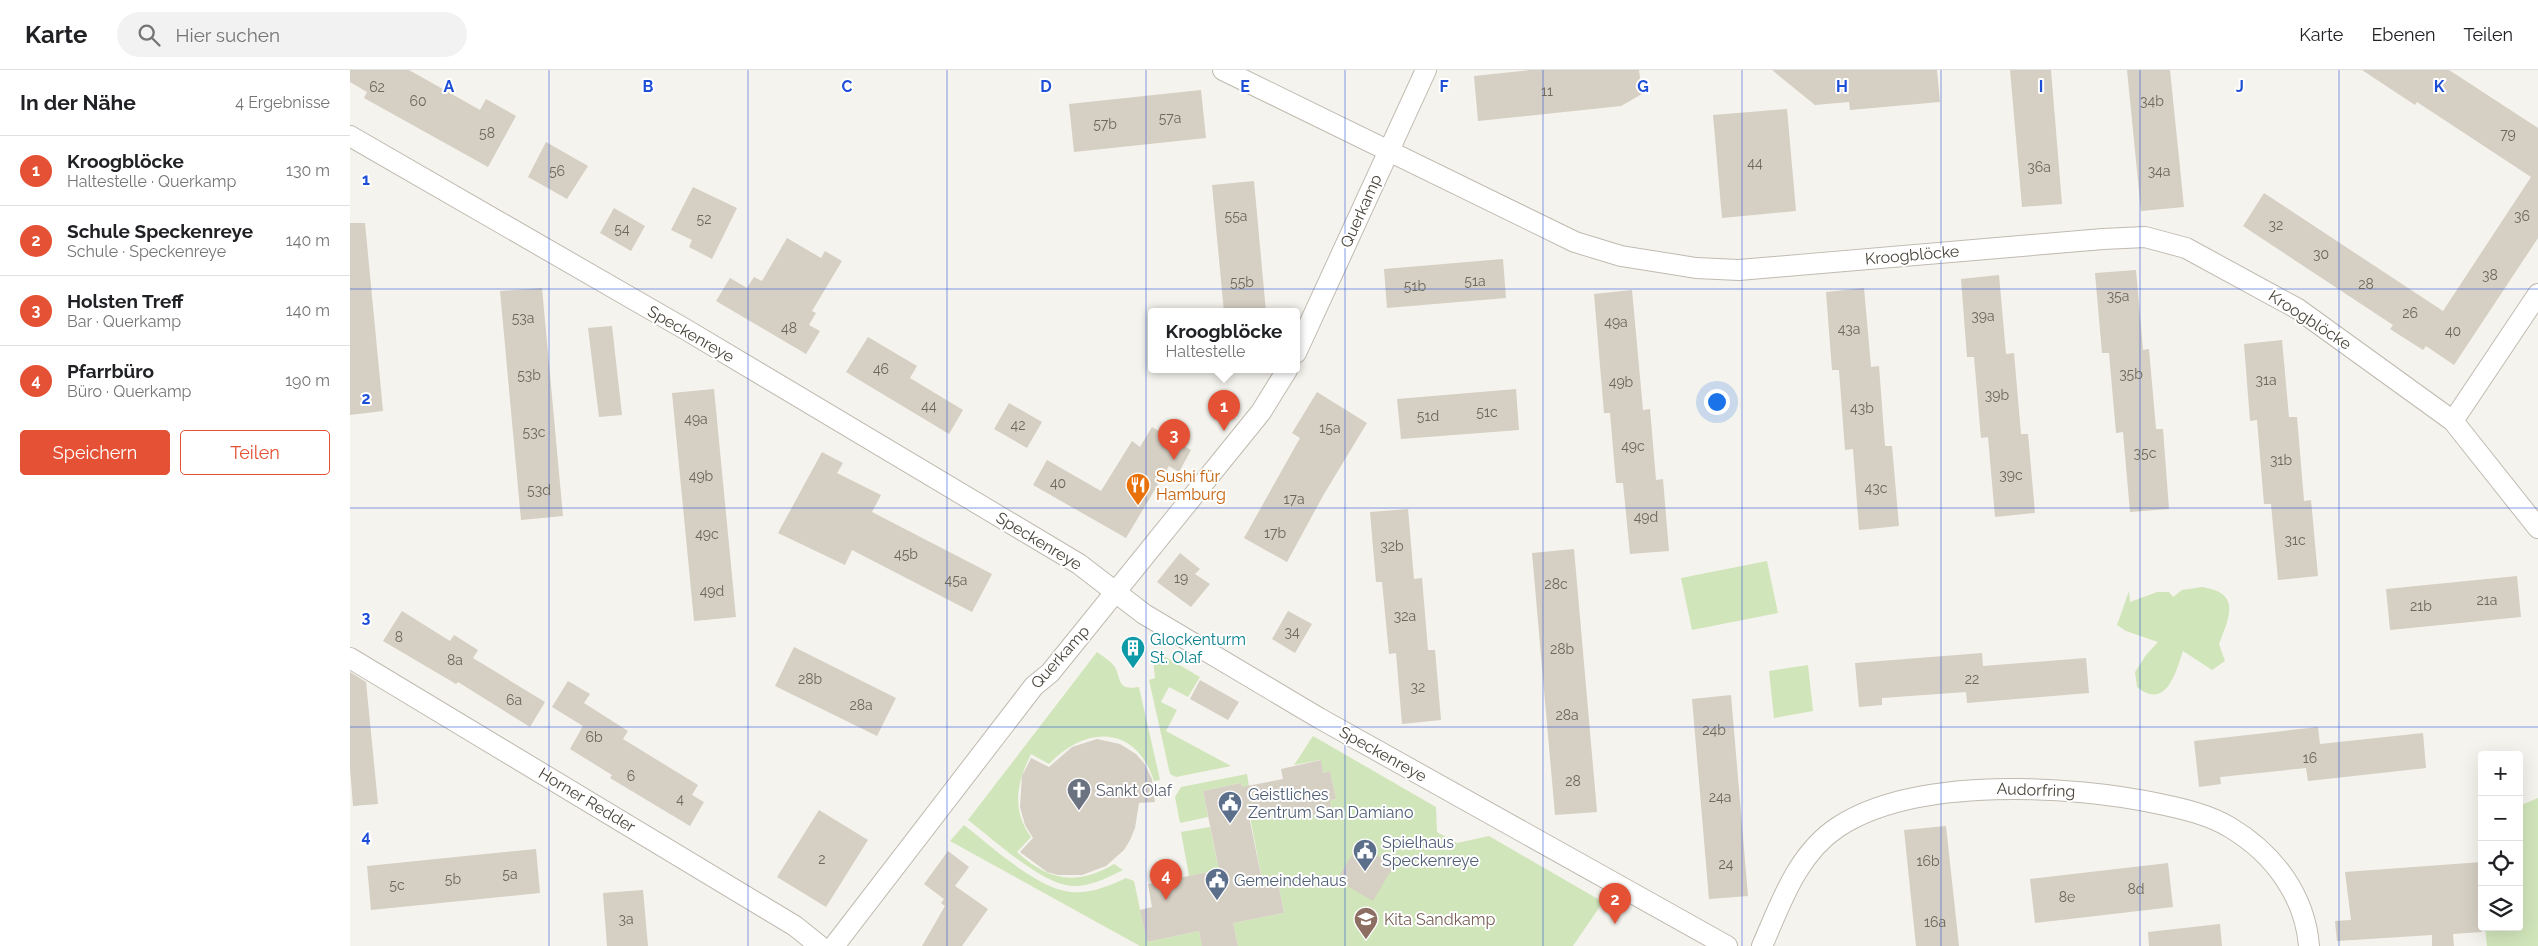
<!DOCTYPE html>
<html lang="de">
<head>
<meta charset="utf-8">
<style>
  body { margin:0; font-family:Raleway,sans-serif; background:#f2f2f2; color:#202124 }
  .controls { position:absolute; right:15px; bottom:15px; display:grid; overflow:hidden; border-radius:5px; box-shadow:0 5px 20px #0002 }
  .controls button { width:45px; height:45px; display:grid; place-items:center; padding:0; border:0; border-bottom:1px solid #e0e0e0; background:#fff; color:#202124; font:25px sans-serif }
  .you { position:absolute; left:1366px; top:331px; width:18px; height:18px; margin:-12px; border:4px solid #fff; border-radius:50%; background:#1a73e8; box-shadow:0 0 0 8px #1a73e833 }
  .badge { display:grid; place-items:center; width:32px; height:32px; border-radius:50%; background:#e55134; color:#fff; font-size:16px; font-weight:700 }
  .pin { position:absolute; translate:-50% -41px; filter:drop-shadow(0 1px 2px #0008) }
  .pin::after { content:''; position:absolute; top:26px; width:18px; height:15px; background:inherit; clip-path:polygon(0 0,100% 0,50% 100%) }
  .popup { position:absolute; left:798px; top:238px; width:152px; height:65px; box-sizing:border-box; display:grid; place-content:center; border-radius:5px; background:#fff; filter:drop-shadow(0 1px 4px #0005); font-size:16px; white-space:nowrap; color:#757577 }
  .popup b { font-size:19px; color:#202124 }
  .popup::after { content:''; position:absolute; left:50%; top:100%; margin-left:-10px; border:10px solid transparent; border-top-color:#fff }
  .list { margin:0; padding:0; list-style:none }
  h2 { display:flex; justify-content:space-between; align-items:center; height:65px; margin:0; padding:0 20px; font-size:21px }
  h2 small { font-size:16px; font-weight:400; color:#757577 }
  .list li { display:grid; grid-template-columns:32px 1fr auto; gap:15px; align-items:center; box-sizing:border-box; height:70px; padding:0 20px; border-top:1px solid #e0e0e0 }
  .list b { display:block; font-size:19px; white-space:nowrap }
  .list p { margin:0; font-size:16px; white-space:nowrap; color:#757577 }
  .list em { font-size:16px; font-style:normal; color:#757577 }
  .actions { display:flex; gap:10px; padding:15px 20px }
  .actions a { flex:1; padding:11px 0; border:1px solid #e55134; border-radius:5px; text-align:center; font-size:18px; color:#e55134 }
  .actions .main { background:#e55134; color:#fff }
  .icon { flex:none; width:28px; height:28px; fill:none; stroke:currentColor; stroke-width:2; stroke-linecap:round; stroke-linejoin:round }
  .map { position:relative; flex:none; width:2188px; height:876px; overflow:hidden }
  header { display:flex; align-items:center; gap:30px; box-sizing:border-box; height:70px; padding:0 25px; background:#fff; border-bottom:1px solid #e0e0e0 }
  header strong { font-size:24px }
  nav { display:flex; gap:28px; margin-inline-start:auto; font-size:18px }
  .search { width:350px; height:45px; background:#f2f2f2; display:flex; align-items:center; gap:12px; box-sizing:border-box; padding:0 18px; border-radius:28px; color:#757577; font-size:19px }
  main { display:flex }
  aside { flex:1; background:#fff }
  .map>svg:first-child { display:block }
  .green { fill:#d1e5ba }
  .building { fill:#d6cfc3 }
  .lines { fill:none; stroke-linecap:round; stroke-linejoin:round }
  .minor-casing { stroke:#c0bab0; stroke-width:22 }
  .minor { stroke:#fff; stroke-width:20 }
  .grid { fill:none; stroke:#1d4ed8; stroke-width:1; stroke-opacity:0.55 }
  .labels { text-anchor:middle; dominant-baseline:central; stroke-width:4; stroke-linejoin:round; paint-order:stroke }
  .number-label { font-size:14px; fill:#6c675d }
  .street-label { font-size:16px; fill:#49443b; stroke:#fff }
  .food-label { font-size:16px; fill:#c56008; stroke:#fff; text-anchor:start }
  .culture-label { font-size:16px; fill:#0d838f; stroke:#fff; text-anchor:start }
  .worship-label { font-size:16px; fill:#5b616d; stroke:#fff; text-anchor:start }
  .service-label { font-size:16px; fill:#4e5e75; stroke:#fff; text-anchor:start }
  .education-label { font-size:16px; fill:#785e54; stroke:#fff; text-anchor:start }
  .grid-label { font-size:16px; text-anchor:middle; font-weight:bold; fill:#1d4ed8; stroke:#fff; stroke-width:4; stroke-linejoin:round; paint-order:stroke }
</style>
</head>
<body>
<header>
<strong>Karte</strong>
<div class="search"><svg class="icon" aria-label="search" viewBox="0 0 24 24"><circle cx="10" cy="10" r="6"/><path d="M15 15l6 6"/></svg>Hier suchen</div>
<nav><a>Karte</a><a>Ebenen</a><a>Teilen</a></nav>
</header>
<main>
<aside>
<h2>In der Nähe<small>4 Ergebnisse</small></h2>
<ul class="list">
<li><span class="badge">1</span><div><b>Kroogblöcke</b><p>Haltestelle · Querkamp</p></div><em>130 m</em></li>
<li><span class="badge">2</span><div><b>Schule Speckenreye</b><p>Schule · Speckenreye</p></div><em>140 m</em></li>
<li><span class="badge">3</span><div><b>Holsten Treff</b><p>Bar · Querkamp</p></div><em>140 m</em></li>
<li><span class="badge">4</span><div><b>Pfarrbüro</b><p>Büro · Querkamp</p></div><em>190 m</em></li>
</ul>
<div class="actions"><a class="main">Speichern</a><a>Teilen</a></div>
</aside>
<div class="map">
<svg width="2188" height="876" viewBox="0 0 2188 876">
  <rect width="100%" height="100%" fill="#f5f3ed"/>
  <path class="green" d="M 1417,491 L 1428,543 L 1342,560 L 1331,508 Z
    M 1852,517 C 1892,523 1879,547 1869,574 L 1875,591 L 1862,600 L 1833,581 C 1826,601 1817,641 1787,617 L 1785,602 L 1796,585 L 1808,572 L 1776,561 L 1767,555 L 1779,521 L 1780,532 L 1807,522 L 1819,522 L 1823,527 L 1832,520 Z
    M 802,579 L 850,607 L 838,627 L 819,617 L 811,632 L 827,640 L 816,661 L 881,696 L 826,707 L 820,704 L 799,610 L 805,608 Z
    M 747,582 C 752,586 761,591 764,596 C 772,607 765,621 789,617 L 810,710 L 804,711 C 786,655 736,655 699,694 L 681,684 C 667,713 661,739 681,767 L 667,782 C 699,811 727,816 764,794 L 773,800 C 757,808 739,817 721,816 C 690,813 643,769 618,750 Z
    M 1458,595 L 1463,641 L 1424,648 L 1419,601 Z
    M 963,666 L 1086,737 L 1087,762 L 1107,773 L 1139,766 L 1253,832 L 1223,876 L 888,876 L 883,853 L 934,843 L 928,812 L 913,815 L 900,747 L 939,739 L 942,749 L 982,741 L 980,730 L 986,729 L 980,701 L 973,703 L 970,690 L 944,695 Z
    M 897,704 L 899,716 L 892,718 L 891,713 L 853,721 L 858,747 L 830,753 L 825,727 L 831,717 Z
    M 2188,728 L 2188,876 L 2137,876 L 2135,857 L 2169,857 L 2169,736 Z
    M 614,755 C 640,775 687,819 721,822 C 740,824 759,816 776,808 L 784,811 L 797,872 L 849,861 L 852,876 L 790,876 L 600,771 Z
    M 860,757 L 869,800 L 839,806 L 831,762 Z"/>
  <path class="building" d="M 0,0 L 59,0 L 130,40 L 136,29 L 166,46 L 138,97 L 14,28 L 17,22 L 0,12 Z
    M 1180,0 L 1289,0 L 1292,24 L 1271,36 L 1128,51 L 1124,6 Z
    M 1422,0 L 1587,0 L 1590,32 L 1500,40 L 1499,32 L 1465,35 Z
    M 1660,0 L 1701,0 L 1712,134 L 1672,137 Z
    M 1777,0 L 1820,0 L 1834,137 L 1791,141 Z
    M 2012,0 L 2099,0 L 2188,58 L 2188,168 L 2104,295 L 2076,276 L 2073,280 L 2040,259 L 2043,255 L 1893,156 L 1914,123 L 2093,241 L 2181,107 L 2067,32 L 2065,35 Z
    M 851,20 L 856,68 L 724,82 L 719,34 Z
    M 1437,39 L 1446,141 L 1372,148 L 1363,45 Z
    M 196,72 L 238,96 L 217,129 L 178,107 Z
    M 904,111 L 916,242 L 874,242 L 862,115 Z
    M 343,117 L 387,138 L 362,189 L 339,177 L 342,170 L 321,160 Z
    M 264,138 L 295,156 L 281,181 L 250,163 Z
    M 0,153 L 15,153 L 33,341 L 0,345 Z
    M 437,168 L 471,188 L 475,181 L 492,191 L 462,241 L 466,243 L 459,255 L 470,261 L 456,284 L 366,231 L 380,208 L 397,218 L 404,207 L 412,211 Z
    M 1153,189 L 1156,228 L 1037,238 L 1034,199 Z
    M 1786,200 L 1793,280 L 1799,279 L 1806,359 L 1813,359 L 1819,439 L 1780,442 L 1773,362 L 1766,363 L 1759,283 L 1752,283 L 1745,203 Z
    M 1649,205 L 1656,284 L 1664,283 L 1671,364 L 1678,364 L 1685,443 L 1645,447 L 1638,367 L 1631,368 L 1624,287 L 1617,287 L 1611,209 Z
    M 192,218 L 213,446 L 171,450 L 150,221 Z
    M 1514,218 L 1521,297 L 1529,296 L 1535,376 L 1542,376 L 1549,456 L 1509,460 L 1503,379 L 1495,380 L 1489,300 L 1482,300 L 1476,222 Z
    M 1282,220 L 1293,340 L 1300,339 L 1306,410 L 1313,409 L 1319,481 L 1280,484 L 1273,413 L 1266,413 L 1260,343 L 1254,343 L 1244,224 Z
    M 262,256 L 272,345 L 249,347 L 238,258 Z
    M 518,267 L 567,296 L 560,308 L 613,340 L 599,364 L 496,302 Z
    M 1932,270 L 1939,347 L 1947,347 L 1954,431 L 1961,430 L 1968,506 L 1928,510 L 1921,434 L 1914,434 L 1907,350 L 1900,351 L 1894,274 Z
    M 364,319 L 386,547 L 344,551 L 322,323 Z
    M 1166,319 L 1169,360 L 1051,369 L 1047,329 Z
    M 967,322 L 1017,353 L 974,424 L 937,492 L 894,468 L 950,368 L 942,363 Z
    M 659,333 L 692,352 L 677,378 L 644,359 Z
    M 802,357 L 841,380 L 829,402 L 819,396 L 776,468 L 683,415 L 697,390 L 751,421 L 782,371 L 790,377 Z
    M 472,382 L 493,393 L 487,403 L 531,425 L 522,442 L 642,504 L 622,542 L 502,480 L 495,495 L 428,463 Z
    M 1058,439 L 1064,509 L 1072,508 L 1078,580 L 1085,580 L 1091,650 L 1052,654 L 1046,583 L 1039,584 L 1032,512 L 1026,512 L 1020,442 Z
    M 1224,479 L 1247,742 L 1205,745 L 1182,483 Z
    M 830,483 L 850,499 L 845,504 L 860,514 L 841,537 L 807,512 Z
    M 2167,506 L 2171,547 L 2040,560 L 2036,519 Z
    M 52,541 L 100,571 L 104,565 L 128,580 L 123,588 L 195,632 L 180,657 L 108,612 L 106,614 L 33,571 Z
    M 938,541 L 962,554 L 945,583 L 922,569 Z
    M 444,577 L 546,628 L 527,666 L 425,616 Z
    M 1632,583 L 1633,596 L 1736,588 L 1739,623 L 1617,633 L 1616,622 L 1532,628 L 1532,635 L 1509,637 L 1505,593 Z
    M 0,602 L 16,612 L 28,734 L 3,736 L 0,698 Z
    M 850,610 L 889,632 L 878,650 L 840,629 Z
    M 218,611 L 240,624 L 234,633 L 278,661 L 273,669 L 348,715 L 342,725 L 354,732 L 340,756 L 260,708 L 262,705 L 220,679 L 233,656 L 202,637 Z
    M 1381,625 L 1398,826 L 1359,829 L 1342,629 Z
    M 1968,657 L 1970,674 L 2073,663 L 2076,698 L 1958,711 L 1956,698 L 1870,707 L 1871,714 L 1849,717 L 1844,671 Z
    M 747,669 L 770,674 L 786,684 L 794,693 L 802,709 L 805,732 L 789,733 L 785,758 L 780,770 L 774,780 L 756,796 L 732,805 L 708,805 L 697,802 L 670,782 L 683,768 L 675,755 L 670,737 L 672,706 L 681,688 L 699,697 L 722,677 Z
    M 971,690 L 973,703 L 980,701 L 986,729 L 980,730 L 982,742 L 942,749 L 939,739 L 899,747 L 913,815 L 928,812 L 934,843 L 883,853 L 888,876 L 852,876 L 849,861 L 797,872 L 790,840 L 802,837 L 798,814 L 869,800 L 853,721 L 891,713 L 892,717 L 933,709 L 931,699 Z
    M 469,740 L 518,770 L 476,837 L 427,807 Z
    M 1596,756 L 1609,876 L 1566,876 L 1554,760 Z
    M 1008,774 L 1044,795 L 1023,831 L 987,810 Z
    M 186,779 L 190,823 L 21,840 L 17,796 Z
    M 598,781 L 619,797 L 605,816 L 638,839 L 612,876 L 572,876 L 595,836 L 591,833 L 594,829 L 574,814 Z
    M 2132,792 L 2132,862 L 2103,864 L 2104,876 L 2082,876 L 2082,865 L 1987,871 L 1985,851 L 2001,850 L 1995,802 Z
    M 1818,793 L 1823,837 L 1685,853 L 1680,809 Z
    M 293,820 L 298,876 L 257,876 L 253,823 Z
    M 1870,854 L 1872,876 L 1799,876 L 1798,862 Z"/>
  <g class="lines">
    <defs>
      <path id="minor" d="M 873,0 L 1225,172 L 1271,186 L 1346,198 L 1389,200 L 1753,169 L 1795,167 L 1836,178 L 1948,239 L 2103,351 L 2188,458
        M 0,66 L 335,259 L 729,494 L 794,544 L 969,648 L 1377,876
        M 946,283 L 1076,0
        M 2103,351 L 2188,224
        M 0,588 L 445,856 L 470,876
        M 484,876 L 684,616 L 700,603 L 911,342 L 937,300
        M 1412,876 C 1431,833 1447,784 1488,757 C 1566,706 1721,715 1810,734 C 1834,739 1860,745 1881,758 C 1924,784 1955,826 1959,876"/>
    </defs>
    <use href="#minor" class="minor-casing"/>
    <use href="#minor" class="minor"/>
  </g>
  <path class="grid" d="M 199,0 L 199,876M 398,0 L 398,876M 597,0 L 597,876M 796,0 L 796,876M 995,0 L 995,876M 1193,0 L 1193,876M 1392,0 L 1392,876M 1591,0 L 1591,876M 1790,0 L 1790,876M 1989,0 L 1989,876M 0,219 L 2188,219M 0,438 L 2188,438M 0,657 L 2188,657"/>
  <defs>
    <symbol id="restaurant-pin" viewBox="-11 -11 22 30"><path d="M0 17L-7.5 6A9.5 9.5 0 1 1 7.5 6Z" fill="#e8710a" stroke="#fff"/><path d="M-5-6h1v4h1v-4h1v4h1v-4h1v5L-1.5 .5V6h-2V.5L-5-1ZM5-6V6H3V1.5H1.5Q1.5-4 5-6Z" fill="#fff"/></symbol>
    <symbol id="building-pin" viewBox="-11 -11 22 30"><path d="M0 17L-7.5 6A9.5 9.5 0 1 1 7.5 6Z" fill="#0f9aa8" stroke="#fff"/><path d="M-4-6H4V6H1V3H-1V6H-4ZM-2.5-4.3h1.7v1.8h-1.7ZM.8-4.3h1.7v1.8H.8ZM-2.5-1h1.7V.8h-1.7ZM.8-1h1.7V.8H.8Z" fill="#fff"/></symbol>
    <symbol id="church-pin" viewBox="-11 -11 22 30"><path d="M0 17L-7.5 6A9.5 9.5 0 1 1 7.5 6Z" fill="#6b7280" stroke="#fff"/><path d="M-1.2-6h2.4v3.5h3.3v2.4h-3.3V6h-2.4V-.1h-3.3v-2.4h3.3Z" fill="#fff"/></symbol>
    <symbol id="civic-pin" viewBox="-11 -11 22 30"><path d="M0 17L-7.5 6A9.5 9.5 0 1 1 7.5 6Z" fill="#5c6f8a" stroke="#fff"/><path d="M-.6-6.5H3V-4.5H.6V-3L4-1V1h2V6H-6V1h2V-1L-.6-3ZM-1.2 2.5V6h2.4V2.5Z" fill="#fff"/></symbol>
    <symbol id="school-pin" viewBox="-11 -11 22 30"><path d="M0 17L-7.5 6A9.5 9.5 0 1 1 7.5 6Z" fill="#8d6e63" stroke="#fff"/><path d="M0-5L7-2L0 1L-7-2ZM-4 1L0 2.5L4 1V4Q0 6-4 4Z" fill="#fff"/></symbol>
  </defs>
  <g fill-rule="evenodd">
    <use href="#restaurant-pin" x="774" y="401" width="28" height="38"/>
    <use href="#building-pin" x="769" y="564" width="28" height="38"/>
    <use href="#church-pin" x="715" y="706" width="28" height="38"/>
    <use href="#civic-pin" x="866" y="719" width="28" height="38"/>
    <use href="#civic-pin" x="1001" y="767" width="28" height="38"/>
    <use href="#civic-pin" x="853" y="796" width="28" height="38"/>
    <use href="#school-pin" x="1002" y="835" width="28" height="38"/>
  </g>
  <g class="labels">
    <g class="number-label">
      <text x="27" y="17">62</text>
      <text x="1197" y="21">11</text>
      <text x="68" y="31">60</text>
      <text x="1802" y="31">34b</text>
      <text x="820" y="48">57a</text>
      <text x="755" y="54">57b</text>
      <text x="137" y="63">58</text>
      <text x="2158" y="64">79</text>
      <text x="1405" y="93">44</text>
      <text x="1689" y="97">36a</text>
      <text x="207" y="101">56</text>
      <text x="1809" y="101">34a</text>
      <text x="886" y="146">55a</text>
      <text x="2172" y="146">36</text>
      <text x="354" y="149">52</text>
      <text x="1926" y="155">32</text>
      <text x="272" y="159">54</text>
      <text x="1971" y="184">30</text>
      <text x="2140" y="205">38</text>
      <text x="1125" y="211">51a</text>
      <text x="892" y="212">55b</text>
      <text x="2016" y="214">28</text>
      <text x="1065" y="216">51b</text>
      <text x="1768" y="226">35a</text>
      <text x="2060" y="243">26</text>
      <text x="1633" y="246">39a</text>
      <text x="173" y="248">53a</text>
      <text x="1266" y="252">49a</text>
      <text x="439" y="258">48</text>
      <text x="1499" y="259">43a</text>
      <text x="2103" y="261">40</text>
      <text x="531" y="299">46</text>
      <text x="1781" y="304">35b</text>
      <text x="179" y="305">53b</text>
      <text x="1916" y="310">31a</text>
      <text x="1271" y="312">49b</text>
      <text x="1647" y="325">39b</text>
      <text x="579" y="336">44</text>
      <text x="1512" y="338">43b</text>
      <text x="1137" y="342">51c</text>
      <text x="1078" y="346">51d</text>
      <text x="346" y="349">49a</text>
      <text x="668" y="355">42</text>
      <text x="980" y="358">15a</text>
      <text x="184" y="362">53c</text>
      <text x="1283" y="376">49c</text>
      <text x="1795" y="383">35c</text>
      <text x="1931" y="390">31b</text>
      <text x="1661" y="405">39c</text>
      <text x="351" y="406">49b</text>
      <text x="708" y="413">40</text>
      <text x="1526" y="418">43c</text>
      <text x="189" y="420">53d</text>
      <text x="944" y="429">17a</text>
      <text x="1296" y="447">49d</text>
      <text x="925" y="463">17b</text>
      <text x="357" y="464">49c</text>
      <text x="1945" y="470">31c</text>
      <text x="1042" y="476">32b</text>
      <text x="556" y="484">45b</text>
      <text x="831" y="508">19</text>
      <text x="606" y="510">45a</text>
      <text x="1206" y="514">28c</text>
      <text x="362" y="521">49d</text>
      <text x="2137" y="530">21a</text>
      <text x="2071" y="536">21b</text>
      <text x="1055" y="546">32a</text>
      <text x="942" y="562">34</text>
      <text x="49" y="567">8</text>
      <text x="1212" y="579">28b</text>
      <text x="105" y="590">8a</text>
      <text x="460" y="609">28b</text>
      <text x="1622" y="609">22</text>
      <text x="1068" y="617">32</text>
      <text x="164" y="630">6a</text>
      <text x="511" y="635">28a</text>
      <text x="1217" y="645">28a</text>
      <text x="1364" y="660">24b</text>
      <text x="244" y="667">6b</text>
      <text x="1960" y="688">16</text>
      <text x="281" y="706">6</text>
      <text x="1223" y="711">28</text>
      <text x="1370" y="727">24a</text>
      <text x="330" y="729">4</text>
      <text x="472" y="789">2</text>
      <text x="1578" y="791">16b</text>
      <text x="1376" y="794">24</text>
      <text x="160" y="804">5a</text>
      <text x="103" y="809">5b</text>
      <text x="47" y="815">5c</text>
      <text x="1786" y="819">8d</text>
      <text x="1717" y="827">8e</text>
      <text x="276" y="849">3a</text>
      <text x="1585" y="852">16a</text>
    </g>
    <g class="street-label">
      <text transform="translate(1011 141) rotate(-66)">Querkamp</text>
      <text transform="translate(1562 185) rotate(-5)">Kroogblöcke</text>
      <text transform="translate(1960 250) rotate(33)">Kroogblöcke</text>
      <text transform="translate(341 264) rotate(30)">Speckenreye</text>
      <text transform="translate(689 471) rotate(31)">Speckenreye</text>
      <text transform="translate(710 587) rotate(-48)">Querkamp</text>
      <text transform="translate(1033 684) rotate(29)">Speckenreye</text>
      <text transform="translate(1686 720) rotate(2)">Audorfring</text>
      <text transform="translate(237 730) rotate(31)">Horner Redder</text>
    </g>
    <g class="food-label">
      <text x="806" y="406">Sushi für<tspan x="806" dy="18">Hamburg</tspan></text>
    </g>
    <g class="culture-label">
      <text x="800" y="569">Glockenturm<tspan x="800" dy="18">St. Olaf</tspan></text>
    </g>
    <g class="worship-label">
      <text x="746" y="720">Sankt Olaf</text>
    </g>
    <g class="service-label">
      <text x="898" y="724">Geistliches<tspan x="898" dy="18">Zentrum San Damiano</tspan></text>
      <text x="1032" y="772">Spielhaus<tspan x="1032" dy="18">Speckenreye</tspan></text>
      <text x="884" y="810">Gemeindehaus</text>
    </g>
    <g class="education-label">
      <text x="1034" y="849">Kita Sandkamp</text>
    </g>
  </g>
  <g class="grid-label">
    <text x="99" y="22">A</text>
    <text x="298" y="22">B</text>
    <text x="497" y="22">C</text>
    <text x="696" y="22">D</text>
    <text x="895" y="22">E</text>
    <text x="1094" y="22">F</text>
    <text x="1293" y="22">G</text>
    <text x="1492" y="22">H</text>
    <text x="1691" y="22">I</text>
    <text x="1890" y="22">J</text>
    <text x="2089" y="22">K</text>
    <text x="16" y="115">1</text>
    <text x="16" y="334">2</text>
    <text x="16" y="553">3</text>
    <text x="16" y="772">4</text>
  </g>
</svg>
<div class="controls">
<button>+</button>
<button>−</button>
<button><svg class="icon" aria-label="locate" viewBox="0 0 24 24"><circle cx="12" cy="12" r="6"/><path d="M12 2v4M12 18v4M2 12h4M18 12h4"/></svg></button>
<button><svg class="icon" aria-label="layers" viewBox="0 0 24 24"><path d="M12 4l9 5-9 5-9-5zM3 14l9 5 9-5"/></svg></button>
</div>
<div class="you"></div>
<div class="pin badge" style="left:874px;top:361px">1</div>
<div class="popup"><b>Kroogblöcke</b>Haltestelle</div>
<div class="pin badge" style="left:1265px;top:854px">2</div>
<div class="pin badge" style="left:824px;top:390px">3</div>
<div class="pin badge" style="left:816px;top:830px">4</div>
</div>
</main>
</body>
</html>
